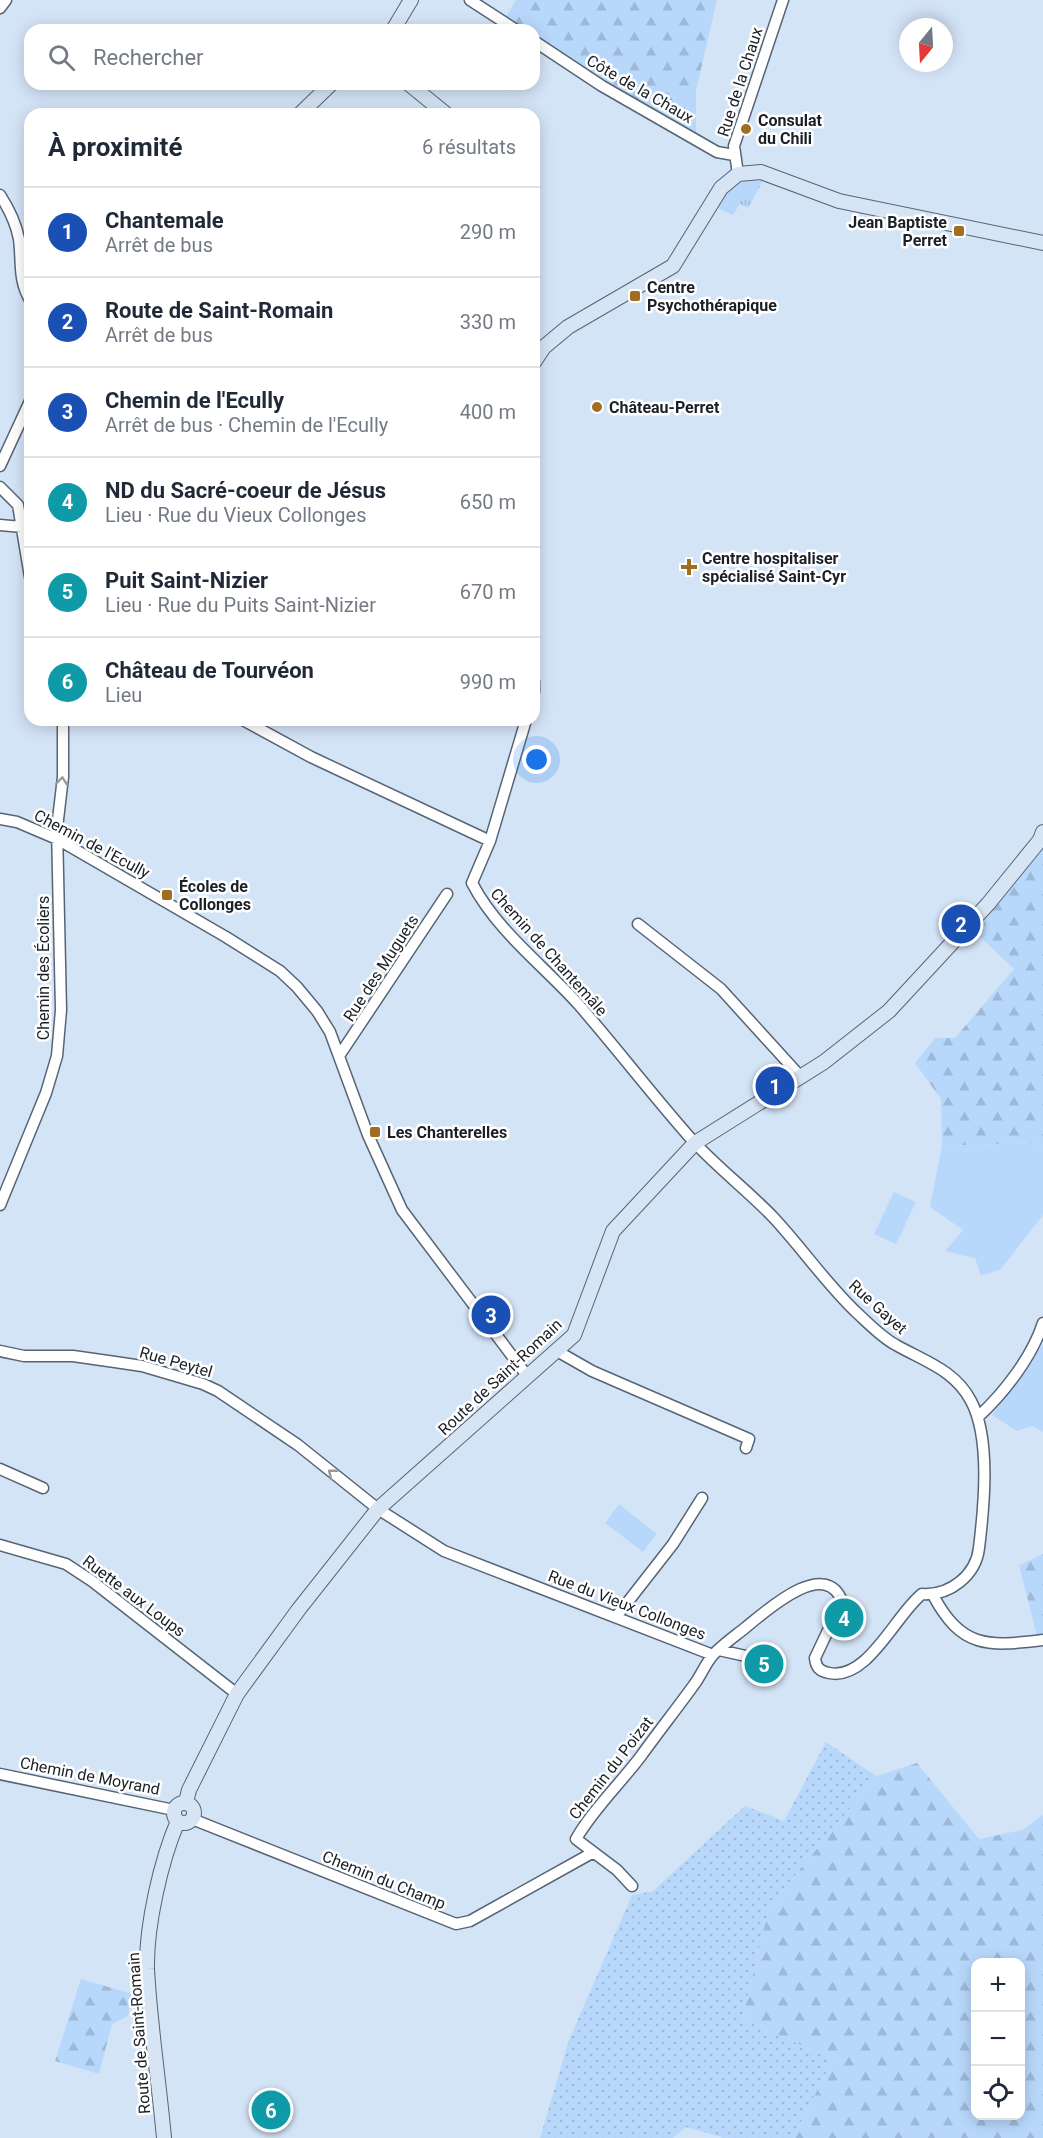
<!DOCTYPE html>
<html lang="fr">
<head>
<meta charset="utf-8">
<style>
  body { margin:0; font-family:Roboto,sans-serif; background:#f6f6f7; color:#1f2937 }
  .controls { position:absolute; right:18px; bottom:18px; display:grid; overflow:hidden; border-radius:12px; box-shadow:0 3px 15px #0003 }
  .controls button { width:54px; height:54px; display:grid; place-items:center; padding:0; border:0; border-bottom:2px solid #e0e1e3; background:#fff; color:#1f2937; font:30px sans-serif }
  .compass { position:absolute; left:899px; top:18px; width:54px; height:54px; border-radius:50%; background:#fff; box-shadow:0 3px 15px #0003; rotate:198deg }
  .you { position:absolute; left:537px; top:760px; width:21px; height:21px; margin:-15px; border:4px solid #fff; border-radius:50%; background:#1a73e8; box-shadow:0 0 0 9px #1a73e833 }
  .badge { display:grid; place-items:center; width:39px; height:39px; border-radius:50%; background:#a06d23; color:#fff; font-size:20px; font-weight:700 }
  .pin { position:absolute; translate:-50% -50%; border:3px solid #fff; box-shadow:0 2px 6px #0006 }
  .list { margin:0; padding:0; list-style:none }
  h2 { display:flex; justify-content:space-between; align-items:center; height:78px; margin:0; padding:0 24px; font-size:26px }
  h2 small { font-size:20px; font-weight:400; color:#747a83 }
  .list li { display:grid; grid-template-columns:39px 1fr auto; gap:18px; align-items:center; box-sizing:border-box; height:90px; padding:0 24px; border-top:2px solid #e0e1e3 }
  .list b { display:block; font-size:22px; white-space:nowrap }
  .list p { margin:0; font-size:20px; white-space:nowrap; color:#747a83 }
  .list em { font-size:20px; font-style:normal; color:#747a83 }
  .icon { flex:none; width:33px; height:33px; fill:none; stroke:currentColor; stroke-width:2; stroke-linecap:round; stroke-linejoin:round }
  .map { position:relative; flex:none; width:1043px; height:2138px; overflow:hidden }
  .search { position:absolute; background:#fff; box-shadow:0 3px 15px #0003; left:24px; top:24px; width:516px; height:66px; display:flex; align-items:center; gap:15px; box-sizing:border-box; padding:0 21px; border-radius:18px; color:#747a83; font-size:22px }
  .panel { position:absolute; background:#fff; box-shadow:0 3px 15px #0003; left:24px; top:108px; width:516px; height:618px; border-radius:18px }
  .map>svg:first-child { display:block }
  .grass { fill:url(#grass-dots) }
  .forest { fill:url(#forest-firs); fill-rule:evenodd }
  .park { fill:url(#park-tufts) }
  .garden { fill:#b8d8fb }
  .lines { fill:none; stroke-linecap:round; stroke-linejoin:round }
  .street-casing { stroke:#566474; stroke-width:13 }
  .secondary-casing { stroke:#566474; stroke-width:16 }
  .street { stroke:#fff; stroke-width:10 }
  .secondary { stroke:#d6e4f4; stroke-width:14 }
  .oneway { stroke:#989b9d }
  .poi-dot { fill:#a06d23; stroke:#fff; stroke-width:2 }
  .labels { text-anchor:middle; dominant-baseline:central; stroke-width:5; stroke-linejoin:round; paint-order:stroke }
  .street-label { font-size:16px; fill:#1a2026; stroke:#fff }
  .poi-label { font-size:16px; font-weight:bold; fill:#1a2026; stroke:#fff; text-anchor:start }
</style>
</head>
<body>
<div class="map">
<svg width="1043" height="2138" viewBox="0 0 1043 2138">
  <defs>
    <pattern id="grass-dots" width="8" height="8" patternUnits="userSpaceOnUse" patternTransform="scale(1.5)"><rect width="8" height="8" fill="#b8d8fb"/><path d="M2 2h.1M6 6h.1" fill="none" stroke="#9eb9d7" stroke-width="1.8" stroke-linecap="round"/></pattern>
    <pattern id="forest-firs" width="22" height="20" patternUnits="userSpaceOnUse" patternTransform="scale(1.5)"><rect width="22" height="20" fill="#b8d8fb"/><path d="M5 1l3.5 6h-7zM16 11l3.5 6h-7z" fill="#9eb9d7"/></pattern>
    <pattern id="park-tufts" width="24" height="20" patternUnits="userSpaceOnUse" patternTransform="scale(1.5)"><rect width="24" height="20" fill="#b8d8fb"/><path d="M3 7l-1-3M5 7V3M7 7l1-3M15 17l-1-3M17 17v-4M19 17l1-3" fill="none" stroke="#9eb9d7"/></pattern>
  </defs>
  <rect width="100%" height="100%" fill="#d4e4f7"/>
  <path class="grass" d="M 826,1742 L 876,1776 L 769,1908 L 742,2019 L 833,2059 L 793,2138 L 724,2138 L 686,2127 L 673,2138 L 540,2138 L 569,2040 L 632,1895 L 653,1891 L 745,1806 L 784,1821 Z"/>
  <path class="forest" d="M 516,0 L 717,0 L 696,91 L 696,135 L 534,37 L 534,30 L 522,30 L 505,19 Z
    M 1043,849 L 1043,1146 L 1032,1143 L 942,1146 L 941,1099 L 915,1063 L 935,1038 L 955,1038 L 1014,969 L 975,932 Z
    M 1043,1554 L 1043,1636 L 1037,1636 L 1019,1565 Z
    M 917,1763 L 979,1839 L 1022,1830 L 1043,1815 L 1043,2138 L 793,2138 L 833,2059 L 742,2019 L 769,1908 L 876,1776 ZM 1020,1962 L 1020,2116 L 976,2116 L 976,1962 Z
    M 81,1979 L 133,1994 L 128,2016 L 112,2024 L 99,2074 L 55,2061 Z"/>
  <path class="park" d="M 754,179 L 763,181 L 748,208 L 740,204 L 733,215 L 713,206 C 722,190 736,182 754,179 Z"/>
  <path class="garden" d="M 1032,1143 L 1043,1146 L 1043,1215 L 1001,1269 L 981,1276 L 975,1258 L 945,1251 L 963,1230 L 930,1207 L 942,1146 Z
    M 894,1192 L 916,1202 L 896,1244 L 874,1234 Z
    M 1043,1344 L 1043,1432 L 1032,1426 L 1017,1431 L 992,1415 Z
    M 619,1504 L 657,1534 L 643,1552 L 605,1523 Z"/>
  <g class="lines">
    <defs>
      <path id="street" d="M 470,0 L 516,30
        M 0,8 L 6,0
        M 534,41 L 602,86 L 717,152 L 734,155
        M 738,174 L 734,146 L 783,0
        M 0,195 C 9,209 16,223 19,239 C 22,262 18,280 30,300
        M 0,466 L 30,401
        M 0,487 L 18,505 L 30,577
        M 0,525 L 22,527
        M 534,682 L 534,692
        M 243,720 L 311,757 L 490,841
        M 526,720 L 490,841 L 472,883 C 497,931 543,965 579,1005 C 618,1050 654,1097 693,1141 C 718,1168 748,1191 773,1217 C 802,1248 825,1282 855,1311 C 867,1322 882,1338 896,1345 C 924,1361 955,1370 971,1401 C 991,1438 984,1507 979,1548 C 976,1575 950,1596 922,1594 C 896,1614 868,1681 829,1673 C 819,1671 816,1667 815,1658 L 842,1601 C 825,1557 766,1611 745,1628 C 735,1636 722,1645 713,1655 C 706,1663 702,1673 696,1682 C 678,1707 659,1731 641,1756 C 620,1784 594,1808 576,1839 L 617,1870 L 632,1886
        M 0,819 L 17,822 L 57,839 L 226,937 L 280,971 L 297,987 L 317,1011 L 330,1032 L 368,1135 L 402,1210 L 528,1377
        M 638,924 L 721,989 L 801,1077
        M 339,1056 L 447,894
        M 0,1205 L 46,1093 L 57,1056 L 61,1010 L 57,828 L 63,777 L 63,720
        M 0,1351 L 24,1356 L 73,1356 L 115,1362 L 142,1366 L 203,1384 L 218,1391 L 298,1445 L 378,1509 L 444,1551 L 713,1655
        M 557,1351 L 592,1371 L 749,1439 L 746,1448
        M 978,1417 C 1004,1393 1032,1357 1043,1323
        M 0,1469 L 43,1488
        M 0,1545 L 66,1564 L 92,1581 L 237,1694
        M 933,1595 C 961,1648 987,1647 1043,1640
        M 616,1617 L 673,1544 L 702,1498
        M 719,1650 L 768,1661
        M 0,1774 L 174,1810
        M 192,1819 L 456,1924 L 470,1921 L 592,1853"/>
      <path id="secondary" d="M 393,30 L 411,0
        M 409,84 L 446,114
        M 300,114 L 331,84
        M 534,362 L 544,347 L 568,327 L 673,266 L 721,188 L 738,174 L 761,172 L 839,201 L 1043,243
        M 186,1802 L 189,1790 L 237,1694 L 299,1609 L 378,1509 L 574,1335 L 613,1231 L 695,1143 L 824,1062 L 889,1011 L 988,904 L 1040,840 L 1043,832
        M174 1813a10 10 0 1 1 20 0a10 10 0 1 1-20 0Z
        M 164,2138 C 159,2082 150,2025 147,1969 C 146,1926 161,1860 178,1821"/>
    </defs>
    <use href="#street" class="street-casing"/>
    <use href="#secondary" class="secondary-casing"/>
    <use href="#street" class="street"/>
    <use href="#secondary" class="secondary"/>
  </g>
  <defs><path id="oneway-chevron" d="M-2-3.5L2.5 0L-2 3.5" fill="none" stroke-width="1.6" stroke-linecap="round" stroke-linejoin="round" transform="scale(1.5)"/></defs>
  <g class="oneway">
    <use href="#oneway-chevron" transform="translate(62 781) rotate(-84)"/>
    <use href="#oneway-chevron" transform="translate(332 1473) rotate(-141)"/>
  </g>
  <g class="poi-dot">
    <circle cx="746" cy="129" r="6"/>
    <rect x="953" y="225" width="12" height="12" rx="3"/>
    <rect x="629" y="290" width="12" height="12" rx="3"/>
    <circle cx="597" cy="407" r="6"/>
    <path d="M686 558h6v6h6v6h-6v6h-6v-6h-6v-6h6z"/>
    <rect x="161" y="889" width="12" height="12" rx="3"/>
    <rect x="369" y="1126" width="12" height="12" rx="3"/>
  </g>
  <g class="labels">
    <g class="street-label">
      <text transform="translate(740 82) rotate(-72)">Rue de la Chaux</text>
      <text transform="translate(640 89) rotate(30)">Côte de la Chaux</text>
      <text transform="translate(92 844) rotate(28)">Chemin de l'Ecully</text>
      <text transform="translate(549 952) rotate(48)">Chemin de Chantemâle</text>
      <text transform="translate(43 968) rotate(-90)">Chemin des Écoliers</text>
      <text transform="translate(381 968) rotate(-57)">Rue des Muguets</text>
      <text transform="translate(878 1307) rotate(42)">Rue Gayet</text>
      <text transform="translate(176 1362) rotate(16)">Rue Peytel</text>
      <text transform="translate(500 1377) rotate(-43)">Route de Saint-Romain</text>
      <text transform="translate(134 1596) rotate(37)">Ruette aux Loups</text>
      <text transform="translate(627 1605) rotate(21)">Rue du Vieux Collonges</text>
      <text transform="translate(611 1768) rotate(-52)">Chemin du Poizat</text>
      <text transform="translate(90 1776) rotate(11)">Chemin de Moyrand</text>
      <text transform="translate(384 1880) rotate(22)">Chemin du Champ</text>
      <text transform="translate(139 2033) rotate(-94)">Route de Saint-Romain</text>
    </g>
    <g class="poi-label">
      <text x="758" y="120">Consulat<tspan x="758" dy="18">du Chili</tspan></text>
      <text x="947" y="222" text-anchor="end">Jean Baptiste<tspan x="947" dy="18">Perret</tspan></text>
      <text x="647" y="287">Centre<tspan x="647" dy="18">Psychothérapique</tspan></text>
      <text x="609" y="407">Château-Perret</text>
      <text x="702" y="558">Centre hospitaliser<tspan x="702" dy="18">spécialisé Saint-Cyr</tspan></text>
      <text x="179" y="886">Écoles de<tspan x="179" dy="18">Collonges</tspan></text>
      <text x="387" y="1132">Les Chanterelles</text>
    </g>
  </g>
</svg>
<div class="controls">
<button>+</button>
<button>−</button>
<button><svg class="icon" aria-label="locate" viewBox="0 0 24 24"><circle cx="12" cy="12" r="6"/><path d="M12 2v4M12 18v4M2 12h4M18 12h4"/></svg></button>
</div>
<svg class="compass" viewBox="-18 -18 36 36"><path d="M0-13l5 13h-10z" fill="#e53935"/><path d="M0 13l5-13h-10z" fill="#747a83"/></svg>
<div class="you"></div>
<div class="pin badge" style="left:775px;top:1086px;background:#1a4fb4">1</div>
<div class="pin badge" style="left:961px;top:924px;background:#1a4fb4">2</div>
<div class="pin badge" style="left:491px;top:1315px;background:#1a4fb4">3</div>
<div class="pin badge" style="left:844px;top:1618px;background:#0f9aa8">4</div>
<div class="pin badge" style="left:764px;top:1664px;background:#0f9aa8">5</div>
<div class="pin badge" style="left:271px;top:2110px;background:#0f9aa8">6</div>
<div class="search"><svg class="icon" aria-label="search" viewBox="0 0 24 24"><circle cx="10" cy="10" r="6"/><path d="M15 15l6 6"/></svg>Rechercher</div>
<section class="panel">
<h2>À proximité<small>6 résultats</small></h2>
<ul class="list">
<li><span class="badge" style="background:#1a4fb4">1</span><div><b>Chantemale</b><p>Arrêt de bus</p></div><em>290 m</em></li>
<li><span class="badge" style="background:#1a4fb4">2</span><div><b>Route de Saint-Romain</b><p>Arrêt de bus</p></div><em>330 m</em></li>
<li><span class="badge" style="background:#1a4fb4">3</span><div><b>Chemin de l'Ecully</b><p>Arrêt de bus · Chemin de l'Ecully</p></div><em>400 m</em></li>
<li><span class="badge" style="background:#0f9aa8">4</span><div><b>ND du Sacré-coeur de Jésus</b><p>Lieu · Rue du Vieux Collonges</p></div><em>650 m</em></li>
<li><span class="badge" style="background:#0f9aa8">5</span><div><b>Puit Saint-Nizier</b><p>Lieu · Rue du Puits Saint-Nizier</p></div><em>670 m</em></li>
<li><span class="badge" style="background:#0f9aa8">6</span><div><b>Château de Tourvéon</b><p>Lieu</p></div><em>990 m</em></li>
</ul>
</section>
</div>
</body>
</html>
